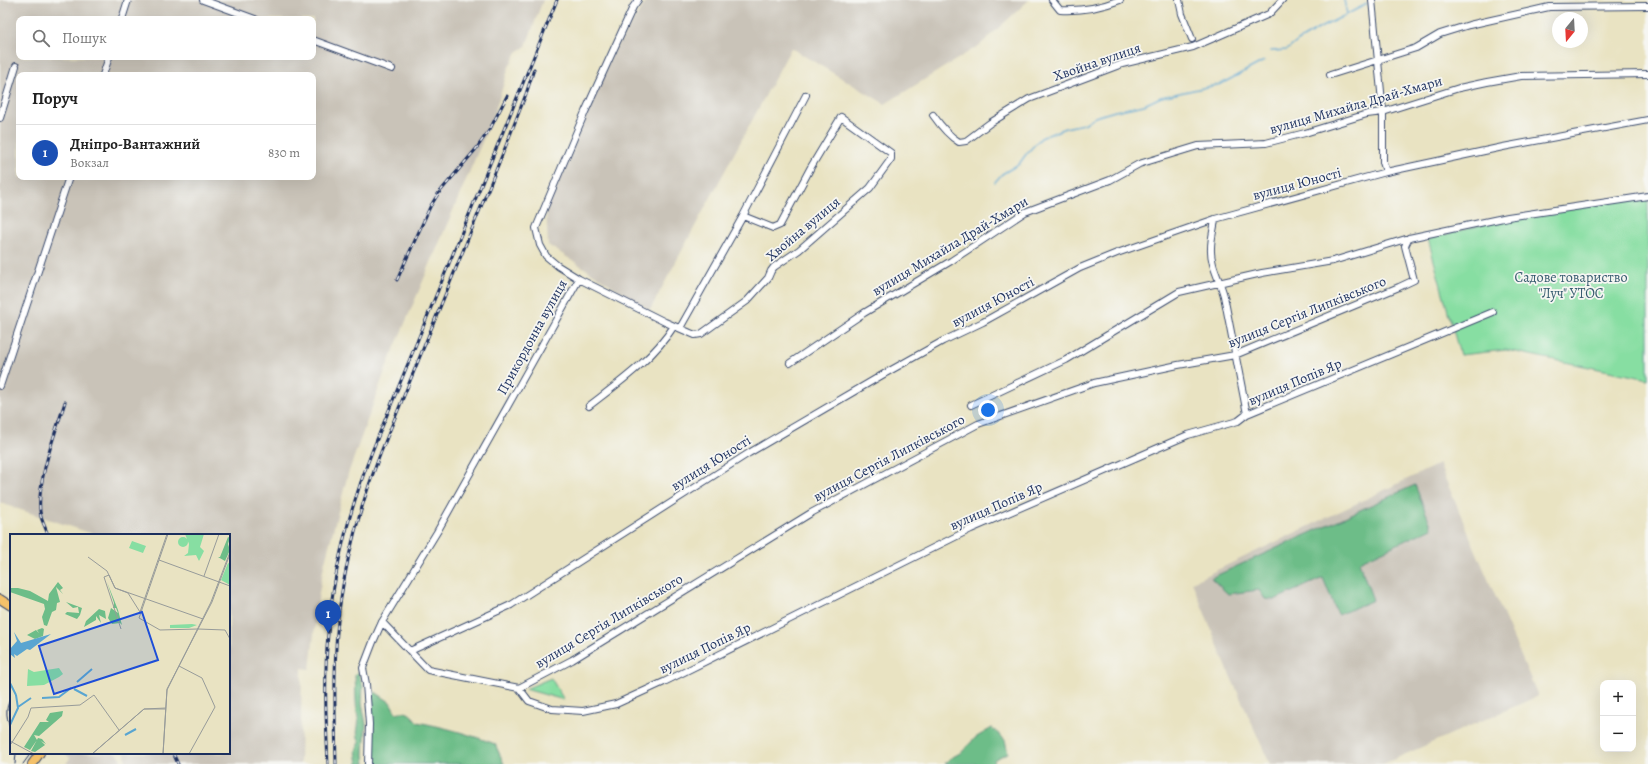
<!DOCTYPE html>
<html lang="uk">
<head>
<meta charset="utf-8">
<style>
  body { margin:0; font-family:Alegreya,serif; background:#f6f6f6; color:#222 }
  .controls { position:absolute; right:12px; bottom:12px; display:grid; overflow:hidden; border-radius:8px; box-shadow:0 4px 16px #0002 }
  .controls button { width:36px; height:36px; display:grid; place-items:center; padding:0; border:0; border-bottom:1px solid #e0e0e0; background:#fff; color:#222; font:20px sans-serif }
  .compass { position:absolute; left:1552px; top:12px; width:36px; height:36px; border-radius:50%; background:#fff; box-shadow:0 4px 16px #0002; rotate:198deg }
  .you { position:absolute; left:988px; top:410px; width:14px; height:14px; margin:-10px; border:3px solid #fff; border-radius:50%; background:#1a73e8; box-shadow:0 0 0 6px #1a73e833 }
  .badge { display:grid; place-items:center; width:26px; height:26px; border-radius:50%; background:#b45309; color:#fff; font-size:13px; font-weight:700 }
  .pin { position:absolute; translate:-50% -33px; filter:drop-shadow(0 1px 2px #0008) }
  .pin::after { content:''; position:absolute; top:21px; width:14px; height:12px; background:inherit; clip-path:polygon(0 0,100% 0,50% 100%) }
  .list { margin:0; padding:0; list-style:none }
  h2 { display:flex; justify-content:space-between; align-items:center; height:52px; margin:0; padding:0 16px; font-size:17px }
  h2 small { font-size:13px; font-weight:400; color:#767676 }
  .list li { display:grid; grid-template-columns:26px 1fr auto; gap:12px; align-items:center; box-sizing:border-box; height:56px; padding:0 16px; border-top:1px solid #e0e0e0 }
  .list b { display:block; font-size:15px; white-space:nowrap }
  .list p { margin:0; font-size:13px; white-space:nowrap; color:#767676 }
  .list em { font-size:13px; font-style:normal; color:#767676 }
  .icon { flex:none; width:22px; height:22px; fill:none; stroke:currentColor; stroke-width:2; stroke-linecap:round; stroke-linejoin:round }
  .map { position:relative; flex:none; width:1648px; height:764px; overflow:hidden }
  .search { position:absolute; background:#fff; box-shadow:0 4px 16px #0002; left:16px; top:16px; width:300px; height:44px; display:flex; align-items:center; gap:10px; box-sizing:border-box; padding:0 14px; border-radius:8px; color:#767676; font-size:15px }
  .panel { position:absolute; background:#fff; box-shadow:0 4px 16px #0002; left:16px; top:72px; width:300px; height:108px; border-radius:8px }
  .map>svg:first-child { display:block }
  .industrial { fill:#c9c3b8; fill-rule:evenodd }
  .green { fill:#87dea2; stroke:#518680 }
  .forest { fill:#6dbd88; stroke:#447673 }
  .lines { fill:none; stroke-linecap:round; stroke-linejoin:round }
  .stream { stroke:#59a5d1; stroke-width:1.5 }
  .minor-casing { stroke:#3a4a6d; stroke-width:8 }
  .major-casing { stroke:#3a4a6d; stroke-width:10 }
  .minor { stroke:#fff; stroke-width:6 }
  .major { stroke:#f4c16b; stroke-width:8 }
  .tram { stroke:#1b2f5e; stroke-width:1 }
  .rail-casing { stroke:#1b2f5e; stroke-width:3 }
  .rail { stroke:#f6f6f2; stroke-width:1.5; stroke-dasharray:4.5; stroke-linecap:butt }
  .labels { text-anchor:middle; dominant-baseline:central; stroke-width:3.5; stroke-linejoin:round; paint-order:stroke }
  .street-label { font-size:14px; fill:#1b2f5e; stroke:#f6f6f2 }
  .park-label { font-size:14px; fill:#365b6f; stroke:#f6f6f2 }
  .inset-river { fill:none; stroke:#59a5d1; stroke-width:2 }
  .inset-road { fill:none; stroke:#979b9a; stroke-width:1 }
  .view { fill:#1d4ed8; fill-opacity:0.15; stroke:#1d4ed8; stroke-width:2 }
  .inset-edge { fill:none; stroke:#1b2f5e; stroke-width:2 }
</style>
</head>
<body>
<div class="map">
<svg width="1648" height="764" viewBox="0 0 1648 764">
  <rect width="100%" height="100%" fill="#f6f6f2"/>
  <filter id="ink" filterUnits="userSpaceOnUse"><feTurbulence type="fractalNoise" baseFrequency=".025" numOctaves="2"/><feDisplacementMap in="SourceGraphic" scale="8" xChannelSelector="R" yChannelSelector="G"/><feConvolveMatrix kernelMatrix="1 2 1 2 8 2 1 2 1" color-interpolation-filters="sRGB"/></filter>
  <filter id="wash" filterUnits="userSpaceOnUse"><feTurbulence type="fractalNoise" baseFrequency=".012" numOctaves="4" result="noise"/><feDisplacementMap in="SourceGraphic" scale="16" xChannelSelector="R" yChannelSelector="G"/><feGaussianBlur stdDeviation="0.9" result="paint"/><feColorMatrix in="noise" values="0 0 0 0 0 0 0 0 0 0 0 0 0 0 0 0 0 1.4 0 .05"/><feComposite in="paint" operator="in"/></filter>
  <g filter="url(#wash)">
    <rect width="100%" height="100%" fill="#e9e3c2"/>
    <path class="industrial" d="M 0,0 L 543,0 L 526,46 L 517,52 L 509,67 L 494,114 L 386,368 L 348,474 L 324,565 L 318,599 L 310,669 L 302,668 L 300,764 L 126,764 L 125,753 L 229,753 L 229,535 L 96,535 L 0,503 ZM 19,19 L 313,19 L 313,57 L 19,57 ZM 19,75 L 313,75 L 313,177 L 19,177 Z
      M 647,0 L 1029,0 L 980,45 L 885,104 L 791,48 L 650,310 L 548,245 L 546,209 L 612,55 Z
      M 1439,464 L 1538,696 L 1383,764 L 1270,764 L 1229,673 L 1192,582 Z
      M 65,753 L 116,753 L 120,757 L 121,764 L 66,764 L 70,758 Z"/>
    <path class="green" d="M 1648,196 L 1648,379 L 1506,350 L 1460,355 L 1428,239 L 1512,217 Z
      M 551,678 L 564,700 L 525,689 Z"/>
    <path class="forest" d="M 1415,485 L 1432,528 L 1359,562 L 1373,600 L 1338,615 L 1323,578 L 1274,600 L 1265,599 L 1259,590 L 1228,594 L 1211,578 Z
      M 358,672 L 363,687 L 362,703 L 366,724 L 364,754 L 365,764 L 358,764 L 356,751 L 360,742 C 354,731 360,727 358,718 C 355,704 356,689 355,675 Z
      M 375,692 L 390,702 L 396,713 C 406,710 411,713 417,722 C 444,727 469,734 495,744 L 504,764 L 371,764 L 374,758 L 371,741 L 374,730 L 371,713 L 373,707 L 372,698 Z
      M 992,728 L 1005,740 L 1008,753 L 995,759 L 993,764 L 945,764 L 949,759 L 962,752 L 975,738 Z"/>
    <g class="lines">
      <path class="stream" d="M 1344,0 L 1347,14
        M 1271,51 L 1287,50 L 1298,41 L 1320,28 L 1367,4
        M 995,182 L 1002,174 L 1019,164 L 1027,153 L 1041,138 L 1065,128 L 1084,124 L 1095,117 L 1115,111 L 1144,105 L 1161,97 L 1221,84 L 1264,61"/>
    </g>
  </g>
  <g filter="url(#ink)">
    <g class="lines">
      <defs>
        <path id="minor" d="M 203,0 L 255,19
          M 638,0 L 633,7 L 585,112 L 536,228 L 540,245 L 546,256 L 558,266 L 579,279 L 665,322 L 695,335 L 701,334 L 747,301 L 768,278 L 771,271 L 774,267 L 799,250 L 870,188 L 891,159 L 891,153 L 841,117 L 811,167 L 780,225 L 773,228 L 743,216
          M 1052,0 L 1060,10 C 1080,11 1102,7 1120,0
          M 1179,0 L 1182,14 L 1192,39
          M 1372,0 L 1383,112 L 1383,162 L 1386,172
          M 122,19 L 128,0
          M 313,40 L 392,69
          M 103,75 L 109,57
          M 1330,75 L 1416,48 L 1440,34 L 1469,25 L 1549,7 L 1648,6
          M 933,115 C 940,125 949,136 959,142 L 966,141 L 990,123 L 1029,99 L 1122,64 L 1193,47 L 1269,14 L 1282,0
          M 0,118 L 16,66
          M 1215,219 C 1214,229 1211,238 1211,248 C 1210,265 1220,280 1224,296 L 1247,414
          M 680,328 L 743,216 L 806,95
          M 790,363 L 864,313 L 951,261 L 1025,212 L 1110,180 L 1139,164 L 1198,146 L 1266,143 L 1305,133 L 1367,114 L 1383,112 L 1459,88 L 1487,82 L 1521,76 L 1648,74
          M 0,386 L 69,177
          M 971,405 L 1066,360 L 1179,292 L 1262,273 L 1333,261 L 1409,238 L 1508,217 L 1648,196
          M 589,406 C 620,382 653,359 674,326
          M 382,622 L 428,670 L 519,688
          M 410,651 L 511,605 L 749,453 L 884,374 L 943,341 L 983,322 L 1080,268 L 1117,253 L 1215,219 L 1386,172 L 1503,147 L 1648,120
          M 519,688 L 529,701 L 552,709 L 583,711 L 616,704 L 664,682 L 971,529 L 1188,435 L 1238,421 L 1247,414 L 1493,312
          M 519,688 L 572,660 L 811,513 L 978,424 L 1094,383 L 1178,365 L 1235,355 L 1399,287 L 1414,280 L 1405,246 L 1409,238
          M 368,764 L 369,724 L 366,684 L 363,668 L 373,642 L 382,622 L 437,532 L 579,279"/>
        <path id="major" d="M 0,599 L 11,606
          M 32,764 L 40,753"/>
      </defs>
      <use href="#minor" class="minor-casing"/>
      <use href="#major" class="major-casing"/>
      <use href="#minor" class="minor"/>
      <use href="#major" class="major"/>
      <path class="tram" d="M 11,698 C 4,709 7,719 11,731
        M 15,764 L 16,753
        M 23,764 L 31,753"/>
      <defs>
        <path id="rail" d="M 397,280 L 430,207 L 438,194 L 476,149 L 490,129 L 507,96
          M 48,535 C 46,529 43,523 41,517 C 34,488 56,431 65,402
          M 173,753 L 178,764
          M 328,764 C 326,721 324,677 328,634 C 333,570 350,508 373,449 L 557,0
          M 336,764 C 335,713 333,662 339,611 C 346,557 361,504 381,452 L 505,148 L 526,94 L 534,69"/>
      </defs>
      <use href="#rail" class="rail-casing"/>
      <use href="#rail" class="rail"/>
    </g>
  </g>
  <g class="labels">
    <g class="street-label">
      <text transform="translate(1097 62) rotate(-19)">Хвойна вулиця</text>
      <text transform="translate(1356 105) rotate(-16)">вулиця Михайла Драй-Хмари</text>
      <text transform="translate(1297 184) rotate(-15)">вулиця Юності</text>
      <text transform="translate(803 229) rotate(-40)">Хвойна вулиця</text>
      <text transform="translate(950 246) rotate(-31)">вулиця Михайла Драй-Хмари</text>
      <text transform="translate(993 302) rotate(-28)">вулиця Юності</text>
      <text transform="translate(1307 312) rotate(-22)">вулиця Сергія Липківського</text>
      <text transform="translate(532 337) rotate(-61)">Прикордонна вулиця</text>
      <text transform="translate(1295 382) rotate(-23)">вулиця Попів Яр</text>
      <text transform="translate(889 458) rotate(-28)">вулиця Сергія Липківського</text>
      <text transform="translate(711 463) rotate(-32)">вулиця Юності</text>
      <text transform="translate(996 506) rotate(-24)">вулиця Попів Яр</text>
      <text transform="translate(609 621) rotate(-31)">вулиця Сергія Липківського</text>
      <text transform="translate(705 648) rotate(-26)">вулиця Попів Яр</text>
    </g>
    <g class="park-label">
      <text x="1571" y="277">Садове товариство<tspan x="1571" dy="16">"Луч" УТОС</tspan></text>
    </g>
  </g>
  <g transform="translate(10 534)">
    <rect width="220" height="220" fill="#e9e3c2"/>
    <path d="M 175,0 L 194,0 L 190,13 L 194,17 L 189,27 L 186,21 L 174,22 L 178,19 L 179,10 ZM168 8a5 5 0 1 1 10 0a5 5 0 1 1-10 0ZM 122,7 L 136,12 L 133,19 L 119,14 ZM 218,29 L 220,30 L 220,51 L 211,46 ZM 160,91 L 182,90 L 187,91 L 179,94 L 160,94 ZM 49,134 L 53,140 L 49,143 L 34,151 L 17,152 L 18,135 L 24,138 Z" fill="#87dea2"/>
    <path d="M 218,3 L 220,4 L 218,10 L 220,16 L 215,27 L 208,23 L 210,23 ZM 48,48 L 53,54 L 50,56 L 53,60 L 46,53 L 50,68 L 47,69 L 46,76 L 42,78 L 37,92 L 34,91 L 32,83 L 35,75 L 34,70 L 0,58 L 0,54 L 8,54 L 20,57 L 38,67 L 39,60 ZM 97,48 L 108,76 L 112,91 L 110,89 L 102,90 L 98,84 L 101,74 L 108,79 L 106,74 L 103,74 L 104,69 ZM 56,68 L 72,74 L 70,81 L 67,85 L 55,80 L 57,78 L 69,79 L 68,73 L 63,74 ZM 89,75 L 95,77 L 96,85 L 89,81 L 91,89 L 86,82 L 86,86 L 74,93 L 76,87 ZM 32,94 L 34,95 L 33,102 L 25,105 L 17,101 L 26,96 L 29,99 L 27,96 ZM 53,177 L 52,182 L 29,202 L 24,201 L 27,206 L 20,216 L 14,213 L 30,188 L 39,188 L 36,186 L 40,179 ZM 28,204 L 32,205 L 36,210 L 31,207 L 35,211 L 25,218 L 21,217 Z" fill="#6dbd88"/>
    <path d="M 4,98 L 11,109 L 41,100 L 20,116 L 17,115 L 7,122 L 4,120 L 5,124 L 0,120 L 0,115 L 7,107 Z" fill="#59a5d1"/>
    <path class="inset-river" d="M 67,148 L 82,135M 0,149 L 6,161M 64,155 L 77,162M 32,164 L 49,163 L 61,154M 8,173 L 21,164M 0,191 L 8,174 L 6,161M 115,201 L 126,195"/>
    <path class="inset-road" d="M 158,0 L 129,84 L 150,96 L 188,95M 78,23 L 97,37 L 105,54 L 118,59 L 130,78 L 157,0M 149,26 L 220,52M 194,42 L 209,0M 111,95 L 94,43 L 99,41 L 105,54 L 193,85M 188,95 L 215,96 L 220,105M 169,132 L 192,144 L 205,173 L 179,220M 0,207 L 24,220M 1,210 L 18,183 L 21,174 L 70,171 L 84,161 L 109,196M 82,220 L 134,175 L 156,175M 82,220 L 134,175 L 156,174M 153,220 L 157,156 L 201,68 L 220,18M 153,220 L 157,155 L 202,68 L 220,20"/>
    <path class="view" d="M 132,78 L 148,126 L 44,160 L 29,112 Z"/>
    <rect width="220" height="220" class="inset-edge"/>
  </g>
</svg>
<div class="controls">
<button>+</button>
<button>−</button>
</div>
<svg class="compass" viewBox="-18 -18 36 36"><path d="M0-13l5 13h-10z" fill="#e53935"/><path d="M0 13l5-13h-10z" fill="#767676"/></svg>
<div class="you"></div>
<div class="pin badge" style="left:328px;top:633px;background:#1a4fb4">1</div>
<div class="search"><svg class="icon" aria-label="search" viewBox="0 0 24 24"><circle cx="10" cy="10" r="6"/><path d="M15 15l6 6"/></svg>Пошук</div>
<section class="panel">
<h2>Поруч<small></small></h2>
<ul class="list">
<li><span class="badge" style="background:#1a4fb4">1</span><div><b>Дніпро-Вантажний</b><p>Вокзал</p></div><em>830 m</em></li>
</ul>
</section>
</div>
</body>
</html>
